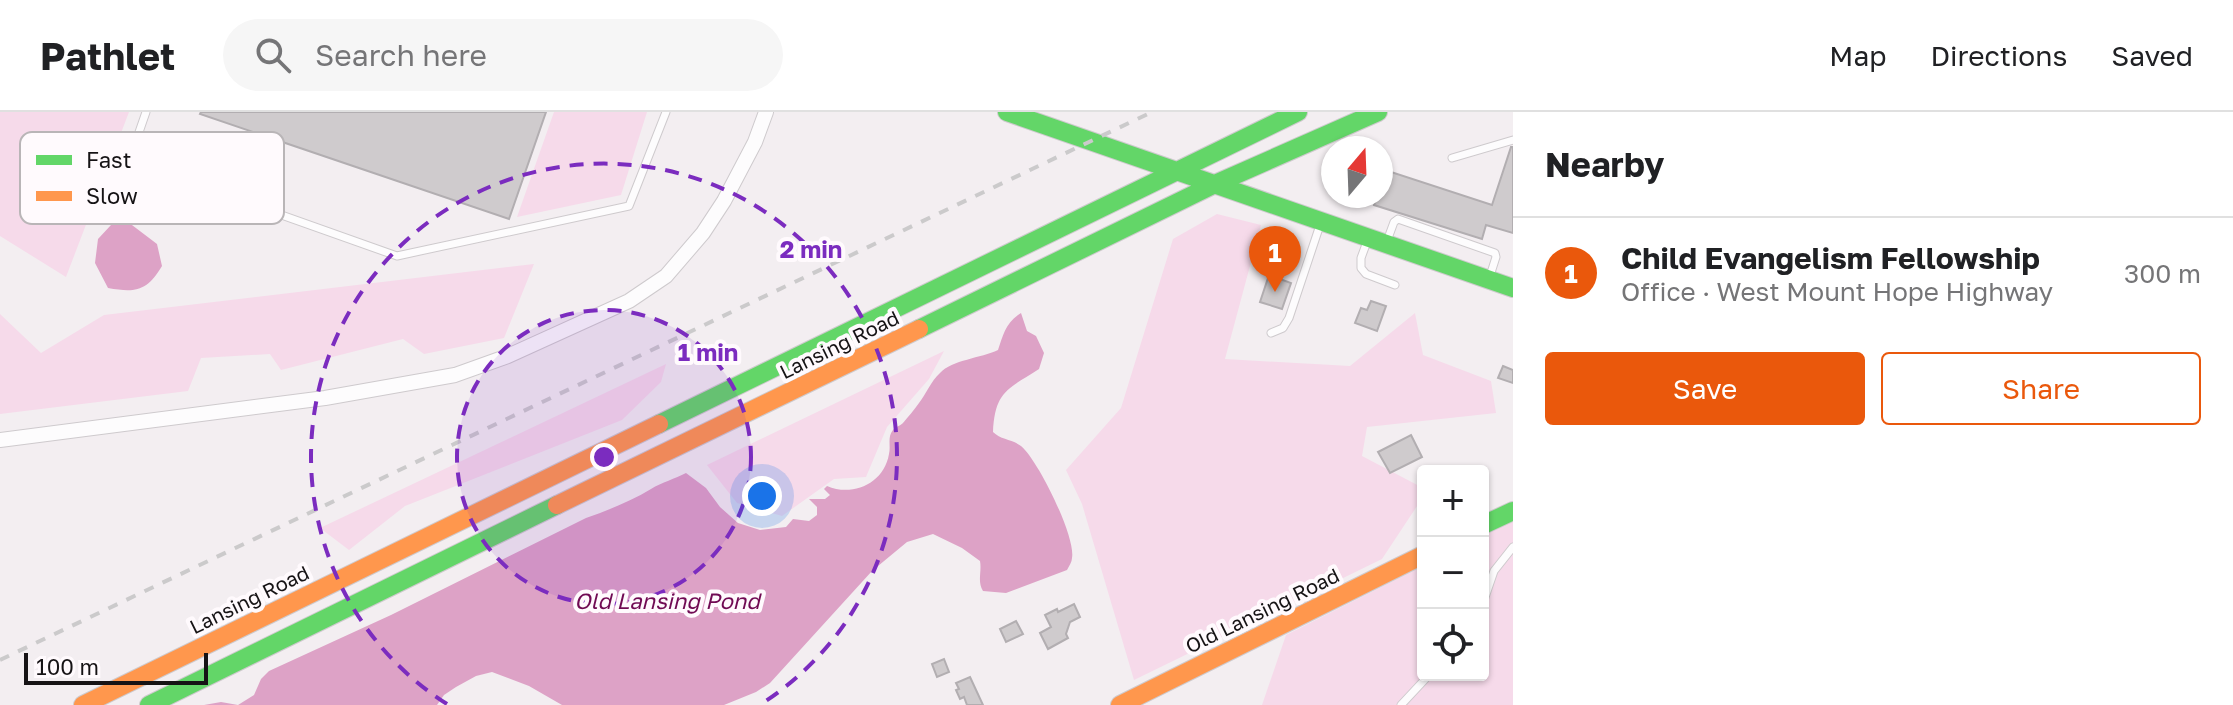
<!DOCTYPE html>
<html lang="en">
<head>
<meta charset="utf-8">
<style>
  body { margin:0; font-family:"Golos Text",sans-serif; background:#f6f6f6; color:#202124 }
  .controls { position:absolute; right:24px; bottom:24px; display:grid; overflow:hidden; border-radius:8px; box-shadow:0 2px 6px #0004 }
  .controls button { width:72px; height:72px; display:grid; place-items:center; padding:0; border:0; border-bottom:2px solid #e0e0e0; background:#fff; color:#202124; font:40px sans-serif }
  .compass { position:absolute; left:1321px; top:24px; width:72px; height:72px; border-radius:50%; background:#fff; box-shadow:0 2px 6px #0004; rotate:19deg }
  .scale { position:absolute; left:24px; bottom:20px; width:184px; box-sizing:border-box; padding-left:8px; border:4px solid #161315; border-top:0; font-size:22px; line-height:28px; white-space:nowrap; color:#161315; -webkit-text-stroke:6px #fffafd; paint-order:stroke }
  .you { position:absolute; left:762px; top:384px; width:28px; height:28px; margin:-20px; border:6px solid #fff; border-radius:50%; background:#1a73e8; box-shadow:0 0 0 12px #1a73e833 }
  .badge { display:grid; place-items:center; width:52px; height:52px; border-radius:50%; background:#ea580c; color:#fff; font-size:26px; font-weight:700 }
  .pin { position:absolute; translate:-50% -66px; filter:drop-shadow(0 2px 4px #0008) }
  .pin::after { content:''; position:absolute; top:42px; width:28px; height:24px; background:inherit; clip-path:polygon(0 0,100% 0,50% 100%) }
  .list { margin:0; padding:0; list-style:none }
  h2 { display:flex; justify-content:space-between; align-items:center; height:104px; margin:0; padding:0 32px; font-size:34px }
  h2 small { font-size:26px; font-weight:400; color:#757577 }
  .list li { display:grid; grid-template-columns:52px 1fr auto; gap:24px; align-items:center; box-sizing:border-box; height:112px; padding:0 32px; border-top:2px solid #e0e0e0 }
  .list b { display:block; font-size:30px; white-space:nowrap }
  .list p { margin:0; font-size:26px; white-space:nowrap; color:#757577 }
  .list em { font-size:26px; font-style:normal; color:#757577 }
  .actions { display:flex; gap:16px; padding:24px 32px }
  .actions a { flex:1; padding:18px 0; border:2px solid #ea580c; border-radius:8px; text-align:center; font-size:28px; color:#ea580c }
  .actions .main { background:#ea580c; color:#fff }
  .icon { flex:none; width:44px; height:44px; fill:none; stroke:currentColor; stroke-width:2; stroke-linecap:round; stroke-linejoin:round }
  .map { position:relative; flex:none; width:1513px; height:593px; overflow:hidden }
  header { display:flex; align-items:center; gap:48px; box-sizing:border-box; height:112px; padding:0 40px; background:#fff; border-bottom:2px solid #e0e0e0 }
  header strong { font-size:38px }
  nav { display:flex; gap:44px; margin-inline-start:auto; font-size:28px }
  .search { width:560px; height:72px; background:#f6f6f6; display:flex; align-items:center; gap:20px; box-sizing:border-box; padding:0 28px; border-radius:44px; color:#757577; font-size:30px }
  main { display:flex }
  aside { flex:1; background:#fff }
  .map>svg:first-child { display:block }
  .green { fill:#f6daea }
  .water { fill:#dda2c6 }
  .building { fill:#cfcbcd; stroke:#b2aeb1; stroke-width:2 }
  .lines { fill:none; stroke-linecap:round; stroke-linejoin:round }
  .lane-casing { stroke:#cecacd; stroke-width:9 }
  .street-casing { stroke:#cecacd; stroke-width:16 }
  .fast-casing { stroke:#cecacd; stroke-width:20 }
  .slow-casing { stroke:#cecacd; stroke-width:20 }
  .lane { stroke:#fdfcfd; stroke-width:7 }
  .street { stroke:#fdfcfd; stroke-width:14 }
  .fast { stroke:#63d668; stroke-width:18 }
  .slow { stroke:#ff974d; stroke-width:18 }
  .rail { stroke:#cbcacb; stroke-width:4; stroke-dasharray:10 10; stroke-linecap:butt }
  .ring { fill:none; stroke:#7b2cbf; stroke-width:4; stroke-dasharray:14 10 }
  .labels { text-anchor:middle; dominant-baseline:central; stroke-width:8; stroke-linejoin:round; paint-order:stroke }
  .street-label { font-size:20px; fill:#161315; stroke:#fffafd }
  .water-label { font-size:22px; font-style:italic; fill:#700a53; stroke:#fffafd }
  .key { fill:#fffafd; stroke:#b9b5b7; stroke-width:2 }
  .key-label { font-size:22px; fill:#161315 }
  .centre { fill:#7b2cbf; stroke:#fffafd; stroke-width:4 }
  .ring-label { font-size:24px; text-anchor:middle; font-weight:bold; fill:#7b2cbf; stroke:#fffafd; stroke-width:8; stroke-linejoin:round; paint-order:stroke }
</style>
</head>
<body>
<header>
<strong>Pathlet</strong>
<div class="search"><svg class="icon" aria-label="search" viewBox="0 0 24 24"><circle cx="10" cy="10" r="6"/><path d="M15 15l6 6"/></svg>Search here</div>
<nav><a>Map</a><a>Directions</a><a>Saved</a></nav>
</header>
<main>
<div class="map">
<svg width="1513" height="593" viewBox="0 0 1513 593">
  <rect width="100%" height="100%" fill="#f3eef1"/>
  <path class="green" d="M 0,0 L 129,0 L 66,165 L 0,124 Z
    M 554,0 L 647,0 L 621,83 L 517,105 Z
    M 1217,102 L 1261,113 L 1225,247 L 1350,254 L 1415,201 L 1423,243 L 1491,269 L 1496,301 L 1367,315 L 1362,344 L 1423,376 L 1423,385 L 1382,447 L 1134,568 L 1082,392 L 1066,358 L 1121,296 L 1173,127 Z
    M 534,152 L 504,226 L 424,242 L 403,227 L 281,258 L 270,242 L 201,246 L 188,279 L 0,302 L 0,202 L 41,241 L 104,203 Z
    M 944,239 L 929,267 L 887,315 L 866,365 L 834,367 L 782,404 L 737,391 L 707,353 Z
    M 666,252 L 661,270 L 622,308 L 405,394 L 349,438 L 320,416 Z
    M 1513,409 L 1513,593 L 1262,593 L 1286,523 L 1423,454 L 1423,563 L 1483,563 L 1483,424 Z"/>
  <path class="water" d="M 128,110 L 157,132 L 162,154 C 147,179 136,181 108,176 L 95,151 L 98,127 L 111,113 Z
    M 1021,201 L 1027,219 L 1036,224 L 1044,241 L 1039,257 C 1008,277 995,279 993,320 C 1001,328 1012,327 1021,334 C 1038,348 1076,425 1072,446 C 1072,450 1069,454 1067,458 L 1006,481 L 983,479 C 977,469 982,460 980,449 L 962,436 L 933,422 L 907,430 L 872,459 L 770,571 L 756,580 L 724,593 L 562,593 L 529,574 L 492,560 L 476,564 L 456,575 L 444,583 L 437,593 L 204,593 L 221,590 L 238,593 L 254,583 L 261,567 L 269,559 L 391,503 L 586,406 C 609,398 631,389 651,377 C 662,370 675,367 686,361 L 706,376 L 720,395 L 738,411 L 760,418 L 786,415 L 793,407 L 809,409 L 817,403 L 817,395 L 809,387 L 825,387 L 830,383 L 824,377 L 827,374 C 852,385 884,372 889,342 C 891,334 887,325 893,318 C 895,315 900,314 903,311 C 908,305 914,298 919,291 C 926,282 931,269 940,261 C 952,248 981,246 998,238 C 1003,223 1006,210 1021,201 Z"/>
  <path class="building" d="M 201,0 L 546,0 L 509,107 L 200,2 Z
    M 1511,35 L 1513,35 L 1513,121 L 1486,113 L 1482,127 L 1374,93 L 1377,84 L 1381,84 L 1381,71 L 1385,58 L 1492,93 Z
    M 1269,163 L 1291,171 L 1282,197 L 1260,190 Z
    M 1371,189 L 1386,194 L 1377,219 L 1355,211 L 1361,196 L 1367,198 Z
    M 1503,254 L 1513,258 L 1513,271 L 1498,266 Z
    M 1411,323 L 1422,345 L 1390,361 L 1378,340 Z
    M 1074,492 L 1080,505 L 1070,510 L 1066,522 L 1068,526 L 1048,537 L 1040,521 L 1051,515 L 1045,503 L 1057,497 L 1058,500 Z
    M 1016,509 L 1023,522 L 1006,530 L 1000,517 Z
    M 944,547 L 949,560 L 937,565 L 932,552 Z
    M 970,565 L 983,593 L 967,593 L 964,585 L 960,587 L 956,578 L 959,577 L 956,571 Z"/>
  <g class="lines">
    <defs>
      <path id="lane" d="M 146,0 L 129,49 L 397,144 L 629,94 L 666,0
        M 1452,46 L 1513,28
        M 1368,127 L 1361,146 L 1361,156 L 1366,162 L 1395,173
        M 1387,129 L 1394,110 L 1398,107 L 1495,141 L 1496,145 L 1489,167
        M 1271,221 L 1283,216 L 1289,206 L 1321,110
        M 1483,491 L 1494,459 L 1513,435
        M 1401,593 L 1429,563"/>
      <path id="street" d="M 0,328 L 325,286 L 455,263 L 508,244 L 629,189 L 666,164 L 703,121 L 724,89 L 755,30 L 766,0"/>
      <path id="fast" d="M 1007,0 L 1513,176
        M 919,217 L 1215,72 L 1378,0
        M 659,312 L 1298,0
        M 1483,413 L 1513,399
        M 149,593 L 557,393"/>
      <path id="slow" d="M 557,393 L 919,217
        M 83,593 L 659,312
        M 1120,593 L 1423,443"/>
    </defs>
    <use href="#lane" class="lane-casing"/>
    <use href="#street" class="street-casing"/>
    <use href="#fast" class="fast-casing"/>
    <use href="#slow" class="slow-casing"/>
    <use href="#lane" class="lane"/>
    <use href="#street" class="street"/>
    <use href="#fast" class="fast"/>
    <use href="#slow" class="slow"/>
    <path class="rail" d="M 0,548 L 1152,0"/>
  </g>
  <circle cx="604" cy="345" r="147" fill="#7b2cbf" fill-opacity=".12"/>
  <g class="ring">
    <circle cx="604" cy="345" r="147"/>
    <path d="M447 592A293 293 0 1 1 761 592"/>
  </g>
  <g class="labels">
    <g class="street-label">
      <text transform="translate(839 232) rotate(-26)">Lansing Road</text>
      <text transform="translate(249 487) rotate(-26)">Lansing Road</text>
      <text transform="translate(1262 498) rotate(-26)">Old Lansing Road</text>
    </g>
    <g class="water-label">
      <text x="667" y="488">Old Lansing Pond</text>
    </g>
  </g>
  <rect x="20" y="20" width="264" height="92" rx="12" class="key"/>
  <rect x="36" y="43" width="36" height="10" fill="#63d668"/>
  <rect x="36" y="79" width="36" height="10" fill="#ff974d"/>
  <g class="key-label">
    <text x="86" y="56">Fast</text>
    <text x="86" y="92">Slow</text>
  </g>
  <circle cx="604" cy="345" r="12" class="centre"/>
  <g class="ring-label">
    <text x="811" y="146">2 min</text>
    <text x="708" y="249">1 min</text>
  </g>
</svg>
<div class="controls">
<button>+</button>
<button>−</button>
<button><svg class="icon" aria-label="locate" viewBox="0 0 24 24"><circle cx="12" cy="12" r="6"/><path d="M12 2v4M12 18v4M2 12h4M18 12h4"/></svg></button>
</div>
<svg class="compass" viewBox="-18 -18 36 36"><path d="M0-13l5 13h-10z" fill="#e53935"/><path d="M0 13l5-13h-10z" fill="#757577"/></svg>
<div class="scale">100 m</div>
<div class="you"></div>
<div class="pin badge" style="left:1275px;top:180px">1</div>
</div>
<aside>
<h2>Nearby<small></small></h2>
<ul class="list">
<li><span class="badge">1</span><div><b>Child Evangelism Fellowship</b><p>Office · West Mount Hope Highway</p></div><em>300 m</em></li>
</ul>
<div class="actions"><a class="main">Save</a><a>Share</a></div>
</aside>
</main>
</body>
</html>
